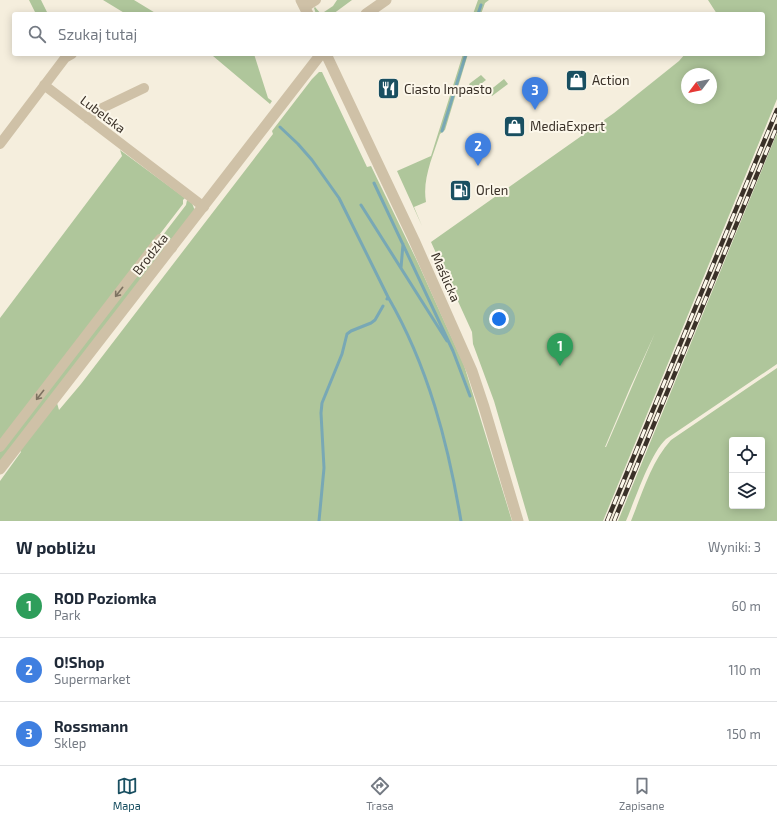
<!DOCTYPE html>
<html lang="pl">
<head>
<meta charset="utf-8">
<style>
  body { margin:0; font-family:"Exo 2",sans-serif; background:#f6f6f7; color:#1f2937 }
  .controls { position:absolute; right:12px; bottom:12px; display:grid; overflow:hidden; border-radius:4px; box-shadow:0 2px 10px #0003 }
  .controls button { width:36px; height:36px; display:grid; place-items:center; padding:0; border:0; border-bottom:1px solid #e0e1e3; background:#fff; color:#1f2937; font:20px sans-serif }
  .compass { position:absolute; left:681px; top:68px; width:36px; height:36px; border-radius:50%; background:#fff; box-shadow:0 2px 10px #0003; rotate:238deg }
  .you { position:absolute; left:499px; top:319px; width:14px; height:14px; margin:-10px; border:3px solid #fff; border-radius:50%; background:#1a73e8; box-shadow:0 0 0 6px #1a73e833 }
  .badge { display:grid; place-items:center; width:26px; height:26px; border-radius:50%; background:#194f61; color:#fff; font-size:13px; font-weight:700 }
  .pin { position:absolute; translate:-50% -33px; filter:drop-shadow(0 1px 2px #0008) }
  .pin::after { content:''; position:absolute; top:21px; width:14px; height:12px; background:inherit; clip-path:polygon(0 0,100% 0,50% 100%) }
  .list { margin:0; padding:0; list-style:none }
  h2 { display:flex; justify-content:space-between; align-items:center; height:52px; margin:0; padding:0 16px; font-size:17px }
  h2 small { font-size:13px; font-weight:400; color:#747a83 }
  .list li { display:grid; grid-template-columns:26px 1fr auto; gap:12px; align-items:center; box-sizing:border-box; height:64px; padding:0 16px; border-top:1px solid #e0e1e3 }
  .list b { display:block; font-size:15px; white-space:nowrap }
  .list p { margin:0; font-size:13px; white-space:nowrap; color:#747a83 }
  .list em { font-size:13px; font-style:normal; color:#747a83 }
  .icon { flex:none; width:22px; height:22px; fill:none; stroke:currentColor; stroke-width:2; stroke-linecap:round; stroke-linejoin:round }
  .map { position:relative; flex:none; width:777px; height:521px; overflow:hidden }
  .search { position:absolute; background:#fff; box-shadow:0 2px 10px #0003; left:12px; right:12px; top:12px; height:44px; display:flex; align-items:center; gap:10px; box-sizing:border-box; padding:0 14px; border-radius:4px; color:#747a83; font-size:15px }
  .sheet { height:244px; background:#fff }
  nav { display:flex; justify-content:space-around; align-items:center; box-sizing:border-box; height:56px; border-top:1px solid #e0e1e3; background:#fff; font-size:11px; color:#747a83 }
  nav a { display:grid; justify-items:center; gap:2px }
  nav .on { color:#194f61 }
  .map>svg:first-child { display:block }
  .green { fill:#afc69b; fill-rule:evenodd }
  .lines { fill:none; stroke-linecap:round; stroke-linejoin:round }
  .stream { stroke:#78a8b5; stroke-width:3 }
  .minor { stroke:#cfc1a7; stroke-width:10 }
  .tertiary { stroke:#cfc1a7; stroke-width:11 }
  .rail-casing { stroke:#3a3128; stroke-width:4.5 }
  .rail { stroke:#fcf7ea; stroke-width:3; stroke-dasharray:9; stroke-linecap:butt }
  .oneway { stroke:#7d7261 }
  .labels { text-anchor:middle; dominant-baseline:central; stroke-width:4; stroke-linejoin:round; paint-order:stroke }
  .poi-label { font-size:13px; fill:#3a3128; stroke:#fcf7ea; text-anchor:start }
  .street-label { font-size:13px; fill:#3a3128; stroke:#fcf7ea }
</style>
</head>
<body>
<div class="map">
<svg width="777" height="521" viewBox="0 0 777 521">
  <rect width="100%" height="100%" fill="#f5eedd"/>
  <path class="green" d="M 29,0 L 41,0 L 48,14 L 36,14 Z
    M 103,0 L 134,0 L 157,14 L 126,14 Z
    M 337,0 L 352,0 L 333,14 L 316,14 L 314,8 L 315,7 L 321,14 L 333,6 Z
    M 478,0 L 489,0 L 485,3 L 481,14 L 473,14 Z
    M 708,0 L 777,0 L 777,99 L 603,521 L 529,521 L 494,401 L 473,344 L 472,332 L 431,242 L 614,113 L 679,61 L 685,54 L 763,54 L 763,14 L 717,14 ZM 687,74 L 711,74 L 711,98 L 687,98 ZM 655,333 L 606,447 L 605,447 L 630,388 Z
    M 213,54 L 254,54 L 268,98 L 272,101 L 270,104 L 213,56 Z
    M 463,54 L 468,54 L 445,130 L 440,134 C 433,156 422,179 426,202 L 414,207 L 422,226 L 397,171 L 431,156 Z
    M 319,72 L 322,72 L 367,167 L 371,166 L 418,263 L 464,365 L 512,521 L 0,521 L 0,481 L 21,452 L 20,450 L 57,403 L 59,410 L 81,384 L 273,134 L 272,131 L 312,79 Z
    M 481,75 L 486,80 L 473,90 L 469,84 Z
    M 504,79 L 508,84 L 492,96 L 489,91 Z
    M 777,133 L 777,364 L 666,439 C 650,454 635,500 626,521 L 618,521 Z
    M 120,150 L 185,198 L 183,200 L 183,204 L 0,442 L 0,318 L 122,156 Z
    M 187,200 L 192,203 L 195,211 L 171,241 L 163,235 L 186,205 Z
    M 160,245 L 166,247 L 0,464 L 0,452 Z
    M 777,368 L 777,521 L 631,521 C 642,494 651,462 671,440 ZM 732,440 L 762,440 L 762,506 L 732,506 Z"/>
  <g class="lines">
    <path class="stream" d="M 478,14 L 481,5
      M 280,127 L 298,144 L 312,160 L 339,198 L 388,297 L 387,299
      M 442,131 L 466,54
      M 374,183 L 453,351 L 470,396
      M 361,205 L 447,341
      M 401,268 L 403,244
      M 388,297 C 428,366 448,443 461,521
      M 319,521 L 324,468 L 321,413 L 322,403 L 342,354 L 347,334 L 351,331 L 371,323 L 375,320 L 383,306"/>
    <path class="minor" d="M 305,7 L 316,0
      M 44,85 L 204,207
      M 88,119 L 96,111 L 144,88
      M 0,144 L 65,58 L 72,54
      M 0,447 L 160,239 L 172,248"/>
    <path class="tertiary" d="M 301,0 L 308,14
      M 366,14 L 386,0
      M 326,54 L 414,240 L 472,371 L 484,407 L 518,521
      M 0,469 L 321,54"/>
    <defs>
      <path id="rail" d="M 607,521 L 777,110
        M 614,521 L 777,126"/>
    </defs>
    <use href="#rail" class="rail-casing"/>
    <use href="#rail" class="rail"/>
  </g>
  <defs><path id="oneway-shaft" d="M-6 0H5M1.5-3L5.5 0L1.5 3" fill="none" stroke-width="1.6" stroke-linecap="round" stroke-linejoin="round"/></defs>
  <g class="oneway">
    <use href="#oneway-shaft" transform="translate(119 292) rotate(128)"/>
    <use href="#oneway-shaft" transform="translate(40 395) rotate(128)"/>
  </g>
  <defs>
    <symbol id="shop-square" viewBox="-11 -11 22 22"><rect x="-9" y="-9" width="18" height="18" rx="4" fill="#194f61" stroke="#fcf7ea"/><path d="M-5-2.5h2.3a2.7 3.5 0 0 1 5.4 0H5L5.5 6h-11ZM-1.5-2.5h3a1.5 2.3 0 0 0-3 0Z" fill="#fff"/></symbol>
    <symbol id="restaurant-square" viewBox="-11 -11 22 22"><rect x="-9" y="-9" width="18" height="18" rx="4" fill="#194f61" stroke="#fcf7ea"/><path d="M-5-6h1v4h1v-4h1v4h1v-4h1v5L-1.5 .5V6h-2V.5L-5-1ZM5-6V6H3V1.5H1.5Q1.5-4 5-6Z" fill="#fff"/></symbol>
    <symbol id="fuel-square" viewBox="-11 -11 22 22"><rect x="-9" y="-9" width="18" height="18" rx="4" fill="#194f61" stroke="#fcf7ea"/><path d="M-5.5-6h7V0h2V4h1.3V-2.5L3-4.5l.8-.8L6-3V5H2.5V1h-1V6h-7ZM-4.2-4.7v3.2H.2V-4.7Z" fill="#fff"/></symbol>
  </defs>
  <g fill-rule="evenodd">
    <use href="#shop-square" x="564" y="68" width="25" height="25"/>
    <use href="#restaurant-square" x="376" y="76" width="25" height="25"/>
    <use href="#shop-square" x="502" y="114" width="25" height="25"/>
    <use href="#fuel-square" x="448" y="178" width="25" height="25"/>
  </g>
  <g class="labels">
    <g class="poi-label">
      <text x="592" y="80">Action</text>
      <text x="404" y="89">Ciasto Impasto</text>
      <text x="530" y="126">MediaExpert</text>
      <text x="476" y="190">Orlen</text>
    </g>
    <g class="street-label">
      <text transform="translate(103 114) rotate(37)">Lubelska</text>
      <text transform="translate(150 254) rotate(-52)">Brodzka</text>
      <text transform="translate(446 277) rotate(66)">Maślicka</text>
    </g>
  </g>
</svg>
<div class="controls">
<button><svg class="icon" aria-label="locate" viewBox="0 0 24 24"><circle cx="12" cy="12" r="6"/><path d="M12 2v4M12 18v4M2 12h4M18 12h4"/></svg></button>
<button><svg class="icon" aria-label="layers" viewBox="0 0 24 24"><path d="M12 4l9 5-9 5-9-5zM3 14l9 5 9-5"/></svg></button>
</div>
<svg class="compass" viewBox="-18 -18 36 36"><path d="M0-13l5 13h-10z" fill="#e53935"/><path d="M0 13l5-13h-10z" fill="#747a83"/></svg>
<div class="you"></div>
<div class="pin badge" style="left:560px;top:366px;background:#2e9e5b">1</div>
<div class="pin badge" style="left:478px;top:166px;background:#3f7fe0">2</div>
<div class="pin badge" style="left:535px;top:110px;background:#3f7fe0">3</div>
<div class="search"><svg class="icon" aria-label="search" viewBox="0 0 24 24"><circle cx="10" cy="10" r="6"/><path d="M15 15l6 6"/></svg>Szukaj tutaj</div>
</div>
<section class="sheet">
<h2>W pobliżu<small>Wyniki: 3</small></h2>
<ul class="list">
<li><span class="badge" style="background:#2e9e5b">1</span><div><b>ROD Poziomka</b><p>Park</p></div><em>60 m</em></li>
<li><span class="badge" style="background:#3f7fe0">2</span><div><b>O!Shop</b><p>Supermarket</p></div><em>110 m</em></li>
<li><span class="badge" style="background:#3f7fe0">3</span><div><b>Rossmann</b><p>Sklep</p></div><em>150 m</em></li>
</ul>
</section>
<nav>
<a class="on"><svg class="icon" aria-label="map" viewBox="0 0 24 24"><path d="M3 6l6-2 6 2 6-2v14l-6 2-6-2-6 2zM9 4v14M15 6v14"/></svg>Mapa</a>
<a><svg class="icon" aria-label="directions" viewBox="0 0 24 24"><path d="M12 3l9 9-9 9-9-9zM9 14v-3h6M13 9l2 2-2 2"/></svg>Trasa</a>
<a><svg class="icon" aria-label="saved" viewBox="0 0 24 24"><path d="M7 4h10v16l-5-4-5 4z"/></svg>Zapisane</a>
</nav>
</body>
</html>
